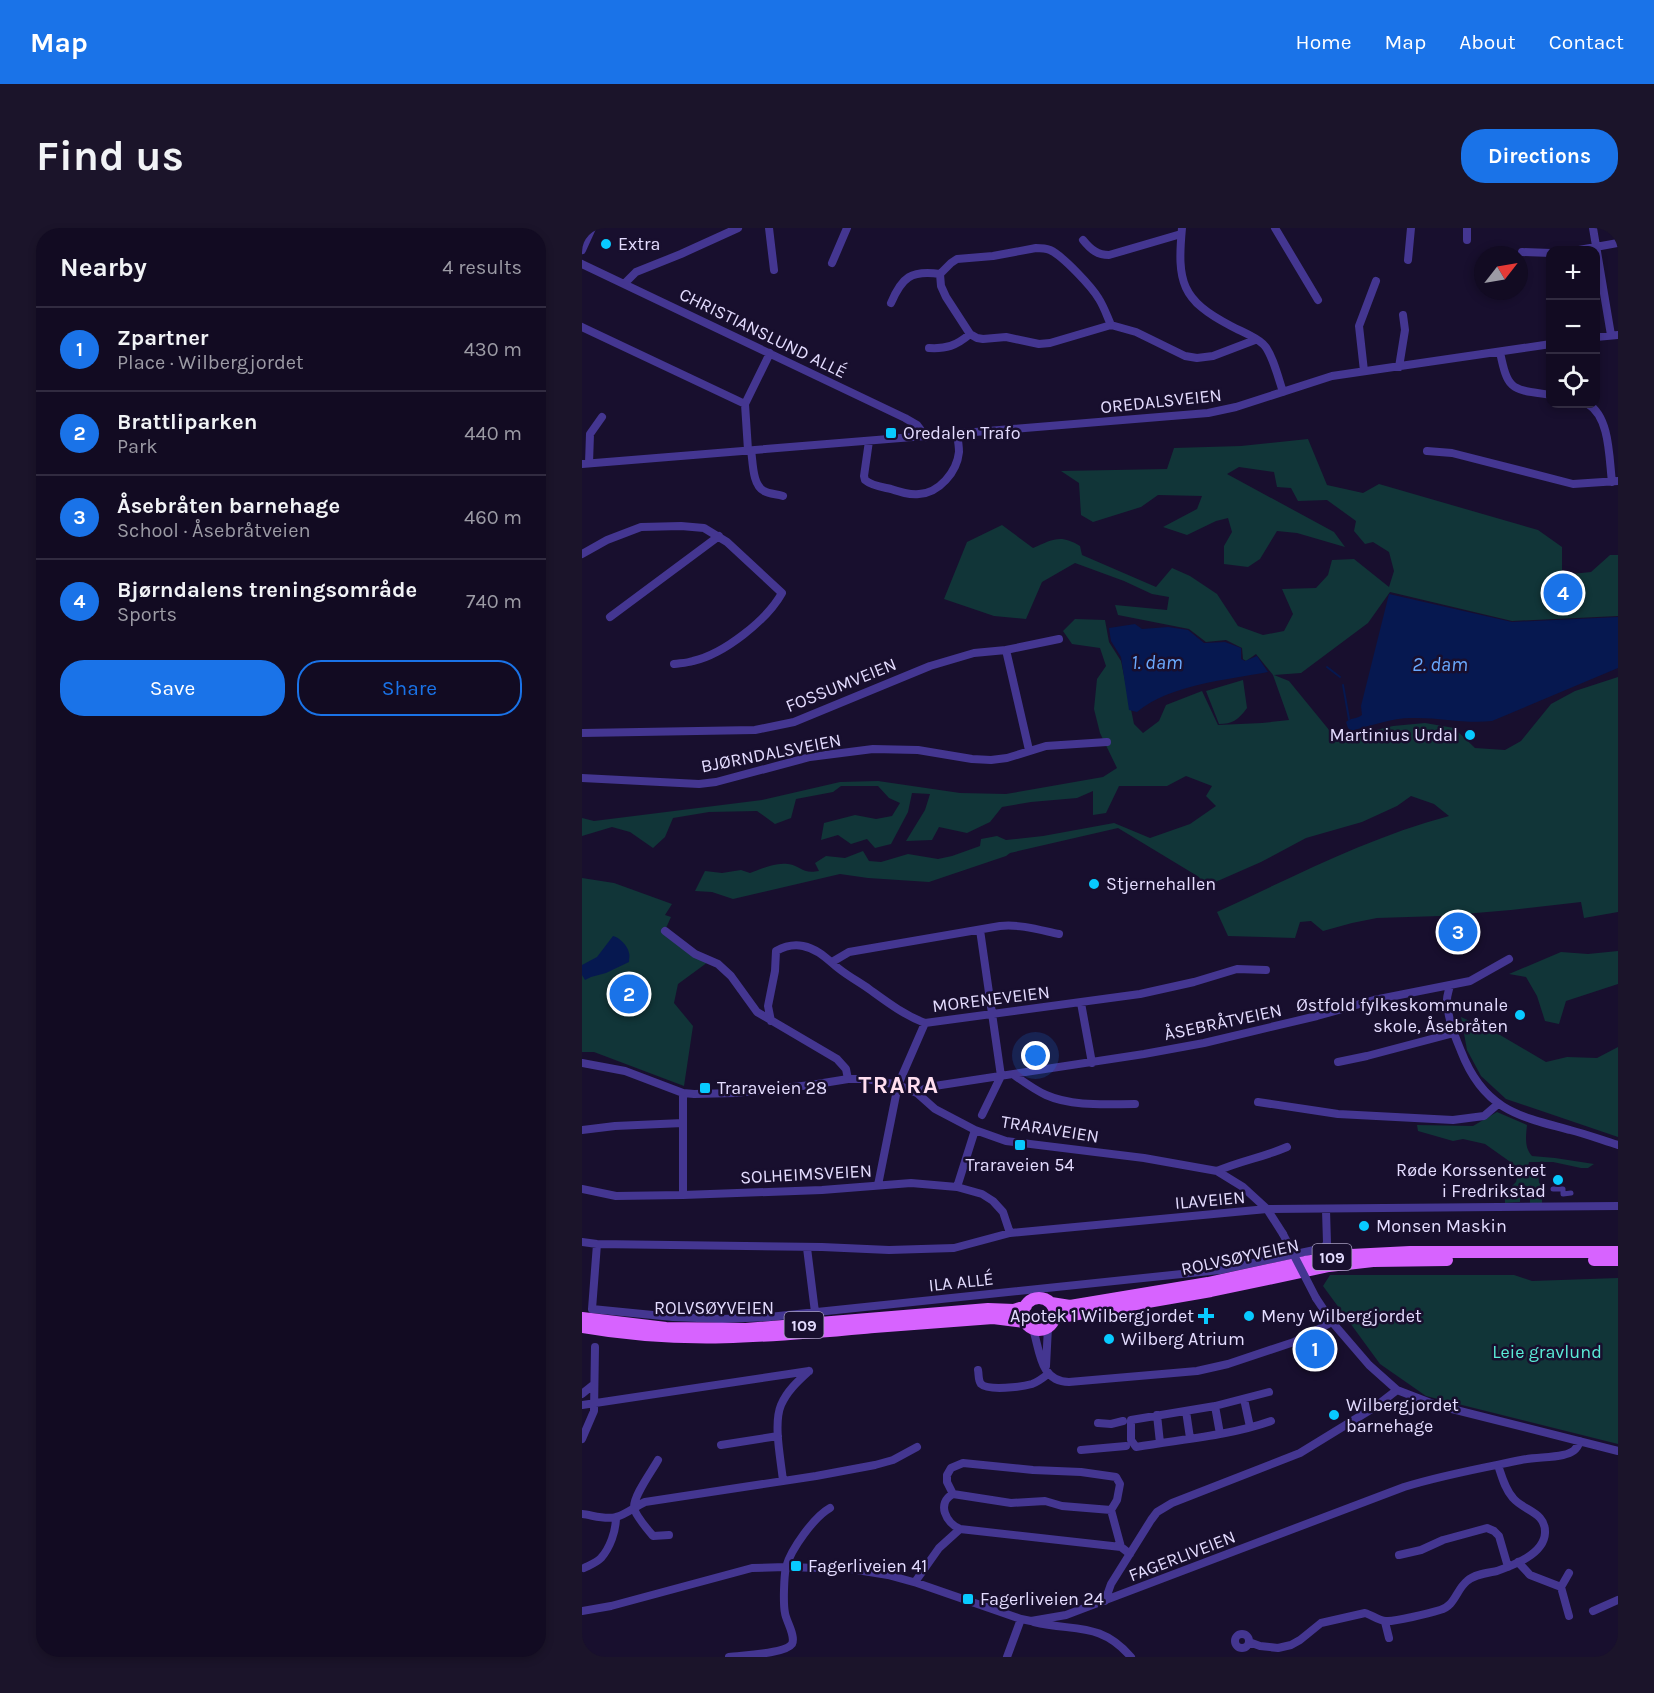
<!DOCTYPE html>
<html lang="en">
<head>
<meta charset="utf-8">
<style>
  body { margin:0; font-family:Karla,sans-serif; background:#1b142a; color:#f1f3f6 }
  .controls { position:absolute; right:18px; top:18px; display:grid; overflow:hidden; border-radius:12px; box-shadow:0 3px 9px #0003 }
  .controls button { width:54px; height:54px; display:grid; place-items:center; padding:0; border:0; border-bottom:2px solid #312b40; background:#120b22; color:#f1f3f6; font:30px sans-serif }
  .compass { position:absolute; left:892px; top:18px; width:54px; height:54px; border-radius:50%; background:#120b22; box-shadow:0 3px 9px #0003; rotate:59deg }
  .you { position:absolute; left:454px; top:828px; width:21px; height:21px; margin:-15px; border:4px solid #fff; border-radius:50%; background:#1a73e8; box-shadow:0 0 0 9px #1a73e833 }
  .badge { display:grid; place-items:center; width:39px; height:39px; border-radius:50%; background:#1a73e8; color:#fff; font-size:20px; font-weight:700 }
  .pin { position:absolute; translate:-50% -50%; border:3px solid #fff; box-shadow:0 2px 6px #0006 }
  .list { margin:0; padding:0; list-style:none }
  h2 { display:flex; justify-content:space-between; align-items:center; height:78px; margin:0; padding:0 24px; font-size:26px }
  h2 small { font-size:20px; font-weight:400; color:#9c9ba5 }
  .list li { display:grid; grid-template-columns:39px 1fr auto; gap:18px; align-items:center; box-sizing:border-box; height:84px; padding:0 24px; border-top:2px solid #312b40 }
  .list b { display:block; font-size:22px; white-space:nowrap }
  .list p { margin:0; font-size:20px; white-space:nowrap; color:#9c9ba5 }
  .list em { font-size:20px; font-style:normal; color:#9c9ba5 }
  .actions { display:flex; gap:12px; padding:18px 24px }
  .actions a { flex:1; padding:14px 0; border:2px solid #1a73e8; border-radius:24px; text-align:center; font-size:21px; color:#1a73e8 }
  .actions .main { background:#1a73e8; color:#fff }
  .icon { flex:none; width:33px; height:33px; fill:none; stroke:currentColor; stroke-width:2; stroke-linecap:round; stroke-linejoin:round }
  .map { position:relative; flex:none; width:1036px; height:1429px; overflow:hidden; border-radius:24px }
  header { display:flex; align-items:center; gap:36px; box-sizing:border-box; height:84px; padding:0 30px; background:#1a73e8; color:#fff }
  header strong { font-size:28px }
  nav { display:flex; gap:33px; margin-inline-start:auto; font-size:21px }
  .intro { display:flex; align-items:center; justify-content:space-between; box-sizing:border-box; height:144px; padding:0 36px }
  h1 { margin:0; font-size:42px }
  .button { padding:15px 27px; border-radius:24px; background:#1a73e8; color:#fff; font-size:21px; font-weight:700 }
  main { display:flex; gap:36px; padding:0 36px }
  aside { flex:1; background:#120b22; border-radius:24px; box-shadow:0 3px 9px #0003 }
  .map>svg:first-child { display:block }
  .green { fill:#113538 }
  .water { fill:#061850 }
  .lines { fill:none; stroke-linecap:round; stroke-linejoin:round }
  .stream { stroke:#061850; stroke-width:2 }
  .pedestrian { stroke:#443691; stroke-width:5 }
  .minor { stroke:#443691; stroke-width:8 }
  .primary { stroke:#d763ff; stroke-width:12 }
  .minor-bridge { stroke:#443691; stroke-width:8 }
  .poi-dot { fill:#08caff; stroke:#180f2e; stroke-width:2 }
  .labels { text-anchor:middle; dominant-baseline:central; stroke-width:5; stroke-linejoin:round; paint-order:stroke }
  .shield { fill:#180f2e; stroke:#a79ec0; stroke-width:1.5 }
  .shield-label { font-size:16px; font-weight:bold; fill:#e4dcff }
  .poi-label { font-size:18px; fill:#e4dcff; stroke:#180f2e; text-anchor:start }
  .street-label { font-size:18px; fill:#e4dcff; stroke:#180f2e }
  .park-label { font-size:18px; fill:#5becd8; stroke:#180f2e }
  .water-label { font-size:20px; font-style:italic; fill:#6aa9ff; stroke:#180f2e }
  .district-label { font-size:24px; font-weight:bold; letter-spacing:1.5px; fill:#ffdeef; stroke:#180f2e }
</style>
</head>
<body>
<header>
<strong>Map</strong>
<nav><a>Home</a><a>Map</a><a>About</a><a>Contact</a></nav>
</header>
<div class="intro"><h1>Find us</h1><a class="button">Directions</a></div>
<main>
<aside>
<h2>Nearby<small>4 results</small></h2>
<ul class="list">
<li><span class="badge">1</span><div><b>Zpartner</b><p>Place · Wilbergjordet</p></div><em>430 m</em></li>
<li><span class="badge">2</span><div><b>Brattliparken</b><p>Park</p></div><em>440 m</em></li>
<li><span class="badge">3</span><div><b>Åsebråten barnehage</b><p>School · Åsebråtveien</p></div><em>460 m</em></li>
<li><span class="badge">4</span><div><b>Bjørndalens treningsområde</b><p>Sports</p></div><em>740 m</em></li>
</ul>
<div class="actions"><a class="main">Save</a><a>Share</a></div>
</aside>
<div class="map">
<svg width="1036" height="1429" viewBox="0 0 1036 1429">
  <rect width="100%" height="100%" fill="#180f2e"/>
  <path class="green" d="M 726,211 L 745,257 L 781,265 L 797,256 L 956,302 L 980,319 L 980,347 L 1009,344 L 1028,327 L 1036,327 L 1036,388 L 930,393 L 808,364 L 786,395 L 719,445 L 692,447 L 707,453 L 752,508 L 773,507 L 811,498 L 843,495 L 872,500 L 893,520 L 923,522 L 939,513 L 969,476 L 993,463 L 1036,449 L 1036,684 L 1002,690 L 999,674 L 929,682 L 858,688 L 795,690 L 770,695 L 741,703 L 729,693 L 718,694 L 713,710 L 646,708 L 635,684 C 711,649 785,610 867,588 L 852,576 L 829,568 L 815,578 L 780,594 L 724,610 L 679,634 L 622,659 L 617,649 L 536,600 L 428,625 L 424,628 L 347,654 L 286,650 L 258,646 L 151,671 L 130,664 L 113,663 L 123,643 L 140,645 L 159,642 L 168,645 C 179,641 193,634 206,636 C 220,638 219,646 237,643 L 233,635 L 244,628 L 263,630 L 281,623 L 287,633 L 299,634 L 326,626 L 356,631 L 370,628 L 398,618 L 399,611 L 415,608 L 424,612 L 461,608 L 532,595 L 568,610 L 608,596 L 634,578 L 624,568 L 630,558 L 604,548 L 585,558 L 537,558 L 524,585 L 511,587 L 511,563 L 495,570 L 449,574 L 420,579 L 408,594 L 385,605 L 357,599 L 350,612 L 324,613 L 343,582 L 348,566 L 330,565 L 326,584 L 309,616 L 293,620 L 285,611 L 269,616 L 256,607 L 239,612 L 242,595 L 273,587 L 294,591 L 310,588 L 318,575 L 307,570 L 296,558 L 259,558 L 251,564 L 214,571 L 209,590 L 193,596 L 175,583 L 127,584 L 91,590 L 83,609 L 71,620 L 48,604 L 30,599 L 0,608 L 0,590 L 12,593 L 180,572 L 258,554 L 296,553 L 378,565 L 424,566 L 521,549 L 535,540 L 518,505 L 512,481 L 515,451 L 524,438 L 518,420 L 490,416 L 481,403 L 493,391 L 523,392 L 527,414 L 539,433 L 552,496 L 561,505 L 577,493 L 584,477 L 620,463 L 636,497 L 680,495 L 707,492 L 691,447 L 674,426 L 664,433 L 661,431 L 660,420 L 644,412 L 624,414 L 607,401 L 536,387 L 533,377 L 585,382 L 587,369 L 570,366 L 542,353 L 493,335 L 460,354 L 444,391 L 412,388 L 362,371 L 385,314 L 420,297 L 451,320 C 471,311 479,306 498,318 L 500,327 L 574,359 L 590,340 L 608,348 L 635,366 L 656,398 L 681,407 L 702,403 L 711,386 L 700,361 L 734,360 L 746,347 L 750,332 L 772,331 L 807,359 L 812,343 L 807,324 L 791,314 L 783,316 L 772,303 L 774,293 L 745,272 L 716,273 L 709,260 L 695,259 L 692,244 L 657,239 L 645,246 L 752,304 L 763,319 L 715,305 L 695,303 L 678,331 L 666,339 L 642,336 L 642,318 L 650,304 L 646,290 L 634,293 L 605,307 L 581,299 L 615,281 L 620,268 L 576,267 L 559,279 L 511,294 L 499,287 L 497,255 L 479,243 L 585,241 L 592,220 L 659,218 Z
    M 661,452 L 665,480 C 656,492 651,496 637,496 L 624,463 Z
    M 0,650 L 32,655 L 90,676 L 83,687 L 89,689 L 84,700 L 126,734 L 96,756 L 92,775 L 111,798 L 102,858 L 12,824 L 0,824 Z
    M 1036,723 L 1036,756 L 984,773 L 977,796 L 963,793 L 955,768 L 944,749 L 927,746 L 979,724 L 1006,726 Z
    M 879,789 L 918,807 L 964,834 L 985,829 L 1015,830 L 1036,819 L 1036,909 L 924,871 L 899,848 L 885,822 Z
    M 915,884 L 945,897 C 944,907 942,920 950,928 L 973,930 L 1012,936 L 1006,940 L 999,940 L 971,934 L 947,934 L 946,939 L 948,944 L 956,944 L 957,955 L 960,957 L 960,976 L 948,975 L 948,966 L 942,963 L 938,965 L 938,974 L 923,975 L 923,965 L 934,954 L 936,946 L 927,933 L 903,916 L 881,911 L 871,913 L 836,903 L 835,897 L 891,898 Z
    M 748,1047 L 932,1047 L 950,1053 L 1036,1050 L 1036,1216 L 844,1168 L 798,1136 L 741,1058 Z"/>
  <path class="water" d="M 807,366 L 930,394 L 1036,389 L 1036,440 L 910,493 C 883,496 857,489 829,490 C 811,490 787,498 769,503 L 766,500 L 764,494 C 768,490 775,491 780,487 L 779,478 Z
    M 553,396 L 560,401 L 586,399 L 606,402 L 622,415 L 643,414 L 659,420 L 659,431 L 663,433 L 675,428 L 686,444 C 645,452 589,456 555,484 L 547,482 L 539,429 L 529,413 L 527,400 Z
    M 31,708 C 37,709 46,718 47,725 C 48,728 47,731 47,734 L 24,745 L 9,749 L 3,752 L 0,747 L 0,737 L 15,729 Z"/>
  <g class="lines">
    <path class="stream" d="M 745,439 L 758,449
      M 761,457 L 767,491"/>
    <path class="pedestrian" d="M 971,961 L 981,961
      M 981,961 L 981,966 L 989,965"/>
    <path class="minor" d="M 187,0 L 192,42
      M 600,0 C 595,54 599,72 649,98 C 660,104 672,108 681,116 C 690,124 697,152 701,164
      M 693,0 L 736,72
      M 885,0 L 885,12
      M 1011,0 L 1029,107
      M 501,12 C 509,22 516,27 527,27 L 599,6
      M 0,22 L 10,0
      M 997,22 L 1036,15
      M 940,24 L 969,25
      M 826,32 L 829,0
      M 250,35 L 265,0
      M 0,36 L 323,190 L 335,197 L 344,209
      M 358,46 L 369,35 L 375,31 L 411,28 L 454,20 C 458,20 463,20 468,22 C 481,28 510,59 517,71 C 522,79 525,88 529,97 L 554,104 L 603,128 L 615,130 L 631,128 L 673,112
      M 358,46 L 359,58 L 364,69 L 388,106 L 395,110 L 401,111 L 424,109 L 457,116 L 468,115 L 529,97
      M 42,56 L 54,44 L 99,26 L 156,0
      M 309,75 C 320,49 329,42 358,46
      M 0,99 L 163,176
      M 1014,109 L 1036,107
      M 347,120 C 364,121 374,118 388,106
      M 918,124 C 926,164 930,161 969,167
      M 817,139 L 823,102 L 821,87
      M 782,143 L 777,98 L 794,53
      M 1006,176 C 1028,189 1027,230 1030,254
      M 287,213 L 282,248 L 283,252 C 290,258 300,259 309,261 C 318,264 327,267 337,266 C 357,265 375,244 377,224 C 377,218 376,212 375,206
      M 166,222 L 163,176 L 188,125
      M 169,222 C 171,233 170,257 182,263 C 187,266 195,266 201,268
      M 845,223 L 870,225 L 991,256 L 1036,253
      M 7,235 L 8,206 L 20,189
      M 0,236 L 626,185 L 654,179 L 750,148 L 969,116
      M 0,326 L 25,312 L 59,299 L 99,298 L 122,300 L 145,314 L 200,365 C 185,392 142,426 111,433 C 105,435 99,435 92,436
      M 28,389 L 137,308
      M 424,422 L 477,411
      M 0,505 L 173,502 L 212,494 L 348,438 L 392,425 L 424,422 L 447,522
      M 0,550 L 117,556 L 134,554 L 228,529 L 291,521 L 336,522 L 390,531 L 409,532 L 425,530 L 464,518 L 525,514
      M 398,702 L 419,848 L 400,887
      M 83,703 L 113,726 L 136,736 L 149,748 L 175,784 L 255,831 L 264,841 L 266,851
      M 250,734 L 267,724 L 418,698 C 439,696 458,702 477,706
      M 868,757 C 867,763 864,769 865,775 C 866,791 873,809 879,823 C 901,880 934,888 988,902 C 1004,906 1020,912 1036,917
      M 499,775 L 510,835
      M 189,793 L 186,778 L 193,743 L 194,723 C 203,718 211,716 221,718 C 236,721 245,731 256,740 C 266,748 277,754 287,761 C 305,774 322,787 343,795 L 558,766 L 612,754 L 655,741 L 684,742
      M 756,834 L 785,828 L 872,805
      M 0,835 L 43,843 L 101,865 L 112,866 L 154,865 L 229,857 L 266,851 L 285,851 L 316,857 L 335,865 L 353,881 L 393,902 L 424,913 L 562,930 L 635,943 L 661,959 L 685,981 L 701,1006
      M 432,847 C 442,854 453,862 464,867 C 491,879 525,876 553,876
      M 335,865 L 346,859 L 562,826 L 622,815 L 735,788 L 792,772 L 888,753 L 927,731
      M 676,874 L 756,886 L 871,892 L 902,888 L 916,876
      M 0,902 L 33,898 L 101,895
      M 635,943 C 658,933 682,929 705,919
      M 296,957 L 316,857 L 343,795
      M 375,959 L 393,902
      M 0,961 L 34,968 L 101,967 L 240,962 L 329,955 L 375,959 L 400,966 L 411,973 L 421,984 L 428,1005
      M 101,967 L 101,865
      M 0,1014 L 15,1016 L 240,1019 L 307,1022 L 372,1020 L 428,1005 L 685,981 L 1036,978
      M 15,1016 L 10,1081 L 91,1089 L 140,1091 L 187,1089 L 638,1042 L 742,1020 L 745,1015 L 744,982
      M 225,1020 L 233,1084
      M 734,1070 L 750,1094 L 787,1137 L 815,1162 L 854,1177 L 1036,1223
      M 451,1101 C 458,1123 458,1154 487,1154 L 615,1143 L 646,1136 L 712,1114 L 750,1094
      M 464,1138 L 466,1099
      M 396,1142 C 397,1147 396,1152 399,1156 C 406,1163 440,1159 450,1156 C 456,1154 461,1150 466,1146
      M 687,1164 L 633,1178 L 549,1192 L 549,1212 L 554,1219 C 600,1211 646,1208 689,1193
      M 0,1166 L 11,1157
      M 662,1171 L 668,1199
      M 0,1177 L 227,1143
      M 633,1178 L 638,1206
      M 604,1183 L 608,1210
      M 575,1187 L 578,1215
      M 516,1195 L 529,1196 L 541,1193
      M 0,1211 L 12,1183 L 13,1119
      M 139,1217 L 196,1208
      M 499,1222 L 544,1218
      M 76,1232 C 70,1243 51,1268 52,1280 C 53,1287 66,1302 71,1308 L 87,1307
      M 201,1253 C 199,1232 191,1196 199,1177 C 205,1163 216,1153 227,1143
      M 371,1266 L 365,1254 L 365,1247 L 369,1240 L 381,1235 L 451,1242 L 499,1244 L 534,1249 L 538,1256 L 535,1272 L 529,1282 L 539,1319
      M 529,1282 L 480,1278 L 463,1273 L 429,1275 L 371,1266 C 354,1275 364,1295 378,1301 L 539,1319 L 548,1326
      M 0,1286 C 10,1287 23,1292 34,1289 C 43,1287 54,1278 63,1274 L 234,1248 L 293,1237 L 311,1232 L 335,1219
      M 817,1327 L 839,1322 L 861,1312 L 905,1300 L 912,1303 L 917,1308 L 926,1339
      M 936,1334 L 948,1347 L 979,1359 L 987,1388
      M 2,1340 C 8,1337 14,1335 19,1330 C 28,1320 34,1303 34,1289
      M 333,1354 L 357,1320 L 378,1301
      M 979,1359 L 987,1345
      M 523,1373 L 529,1356 L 569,1292 L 575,1284 L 590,1275 L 718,1225 L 793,1179 L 815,1162
      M 0,1383 L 29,1378 L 170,1340 L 204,1339 L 269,1341 L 306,1347 L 335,1355 L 439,1391 L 449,1393 L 484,1387 L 822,1259 C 860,1247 900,1240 939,1232 C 953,1229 968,1230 981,1227 C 990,1225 995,1222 998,1213
      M 1011,1383 L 1036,1372
      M 452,1394 C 492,1404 518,1393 549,1429
      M 803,1394 L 807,1410
      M653 1413a7 7 0 1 1 14 0a7 7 0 1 1-14 0Z
      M 667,1414 L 678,1418 L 696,1420 L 709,1417 L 718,1412 L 739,1395 L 783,1385 C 790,1387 797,1393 804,1393 C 812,1394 848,1385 858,1382 C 873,1378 874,1362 885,1353 C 893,1346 905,1345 915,1343 C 932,1337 962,1326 963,1305 C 964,1284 942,1283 931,1270 C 923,1261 920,1249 916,1237
      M 147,1429 C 160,1427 203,1426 210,1416 C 214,1408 204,1393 203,1385 C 201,1376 202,1348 204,1339 C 209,1321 232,1289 248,1280
      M 425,1429 L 439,1391"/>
    <path class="primary" d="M 1012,1032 L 1036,1032
      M441 1086a16 16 0 1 1 32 0a16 16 0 1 1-32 0Z
      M 469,1075 L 488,1078 L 626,1055 L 723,1034 L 769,1027 L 828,1024 L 1036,1024
      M 0,1090 L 84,1100 L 164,1101 L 406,1081 L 432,1082 L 444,1078
      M 473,1090 L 629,1063 L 747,1038 L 791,1033 L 865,1032
      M 0,1099 C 100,1117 192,1108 292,1099 C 332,1096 371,1093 411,1090 L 443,1094"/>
    <path class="minor-bridge" d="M 701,1006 L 734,1070"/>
  </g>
  <g class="poi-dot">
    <circle cx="24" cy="16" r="6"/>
    <rect x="303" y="199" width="12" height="12" rx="3"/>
    <circle cx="888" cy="507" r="6"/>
    <circle cx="512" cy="656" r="6"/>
    <circle cx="938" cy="787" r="6"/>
    <rect x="117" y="854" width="12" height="12" rx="3"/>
    <rect x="432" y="911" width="12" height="12" rx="3"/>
    <circle cx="976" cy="952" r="6"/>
    <circle cx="782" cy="998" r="6"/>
    <path d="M621 1079h6v6h6v6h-6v6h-6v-6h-6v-6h6z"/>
    <circle cx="667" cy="1088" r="6"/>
    <circle cx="527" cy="1111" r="6"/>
    <circle cx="752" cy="1187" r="6"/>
    <rect x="208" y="1332" width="12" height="12" rx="3"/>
    <rect x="380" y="1365" width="12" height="12" rx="3"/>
  </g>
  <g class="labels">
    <g class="shield">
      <rect x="730.5" y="1016" width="39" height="26" rx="4.5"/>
      <rect x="202.5" y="1084" width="39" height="26" rx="4.5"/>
    </g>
    <g class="shield-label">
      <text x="750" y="1029">109</text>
      <text x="222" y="1097">109</text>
    </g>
    <g class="poi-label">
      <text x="36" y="16">Extra</text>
      <text x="321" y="205">Oredalen Trafo</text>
      <text x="876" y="507" text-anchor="end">Martinius Urdal</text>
      <text x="524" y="656">Stjernehallen</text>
      <text x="926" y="777" text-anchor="end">Østfold fylkeskommunale<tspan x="926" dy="21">skole, Åsebråten</tspan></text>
      <text x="135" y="860">Traraveien 28</text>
      <text x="438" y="937" text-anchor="middle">Traraveien 54</text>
      <text x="964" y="942" text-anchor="end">Røde Korssenteret<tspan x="964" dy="21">i Fredrikstad</tspan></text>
      <text x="794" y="998">Monsen Maskin</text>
      <text x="612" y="1088" text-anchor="end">Apotek 1 Wilbergjordet</text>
      <text x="679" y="1088">Meny Wilbergjordet</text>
      <text x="539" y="1111">Wilberg Atrium</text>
      <text x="764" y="1177">Wilbergjordet<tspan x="764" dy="21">barnehage</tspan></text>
      <text x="226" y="1338">Fagerliveien 41</text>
      <text x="398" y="1371">Fagerliveien 24</text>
    </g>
    <g class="street-label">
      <text transform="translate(181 105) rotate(26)">CHRISTIANSLUND ALLÉ</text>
      <text transform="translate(579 173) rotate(-6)">OREDALSVEIEN</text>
      <text transform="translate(259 457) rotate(-22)">FOSSUMVEIEN</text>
      <text transform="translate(189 525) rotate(-11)">BJØRNDALSVEIEN</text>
      <text transform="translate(409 771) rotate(-7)">MORENEVEIEN</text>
      <text transform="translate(641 794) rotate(-12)">ÅSEBRÅTVEIEN</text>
      <text transform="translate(468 901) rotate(9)">TRARAVEIEN</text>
      <text transform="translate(224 946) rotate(-3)">SOLHEIMSVEIEN</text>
      <text transform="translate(628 972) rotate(-5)">ILAVEIEN</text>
      <text transform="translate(658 1029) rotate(-12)">ROLVSØYVEIEN</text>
      <text transform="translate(379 1054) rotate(-6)">ILA ALLÉ</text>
      <text x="132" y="1080">ROLVSØYVEIEN</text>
      <text transform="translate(600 1328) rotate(-21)">FAGERLIVEIEN</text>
    </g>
    <g class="park-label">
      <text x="965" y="1124">Leie gravlund</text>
    </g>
    <g class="water-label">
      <text x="575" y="434">1. dam</text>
      <text x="858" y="436">2. dam</text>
    </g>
    <g class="district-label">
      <text x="317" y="857">TRARA</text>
    </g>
  </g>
</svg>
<div class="controls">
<button>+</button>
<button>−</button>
<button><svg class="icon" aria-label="locate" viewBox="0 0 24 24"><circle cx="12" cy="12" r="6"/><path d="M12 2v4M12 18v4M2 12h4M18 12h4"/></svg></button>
</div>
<svg class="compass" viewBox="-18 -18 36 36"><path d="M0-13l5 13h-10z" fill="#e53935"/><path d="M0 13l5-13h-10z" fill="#9c9ba5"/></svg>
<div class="you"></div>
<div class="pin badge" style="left:733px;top:1121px">1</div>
<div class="pin badge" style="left:47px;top:766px">2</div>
<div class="pin badge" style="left:876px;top:704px">3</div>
<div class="pin badge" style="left:981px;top:365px">4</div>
</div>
</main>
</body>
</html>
